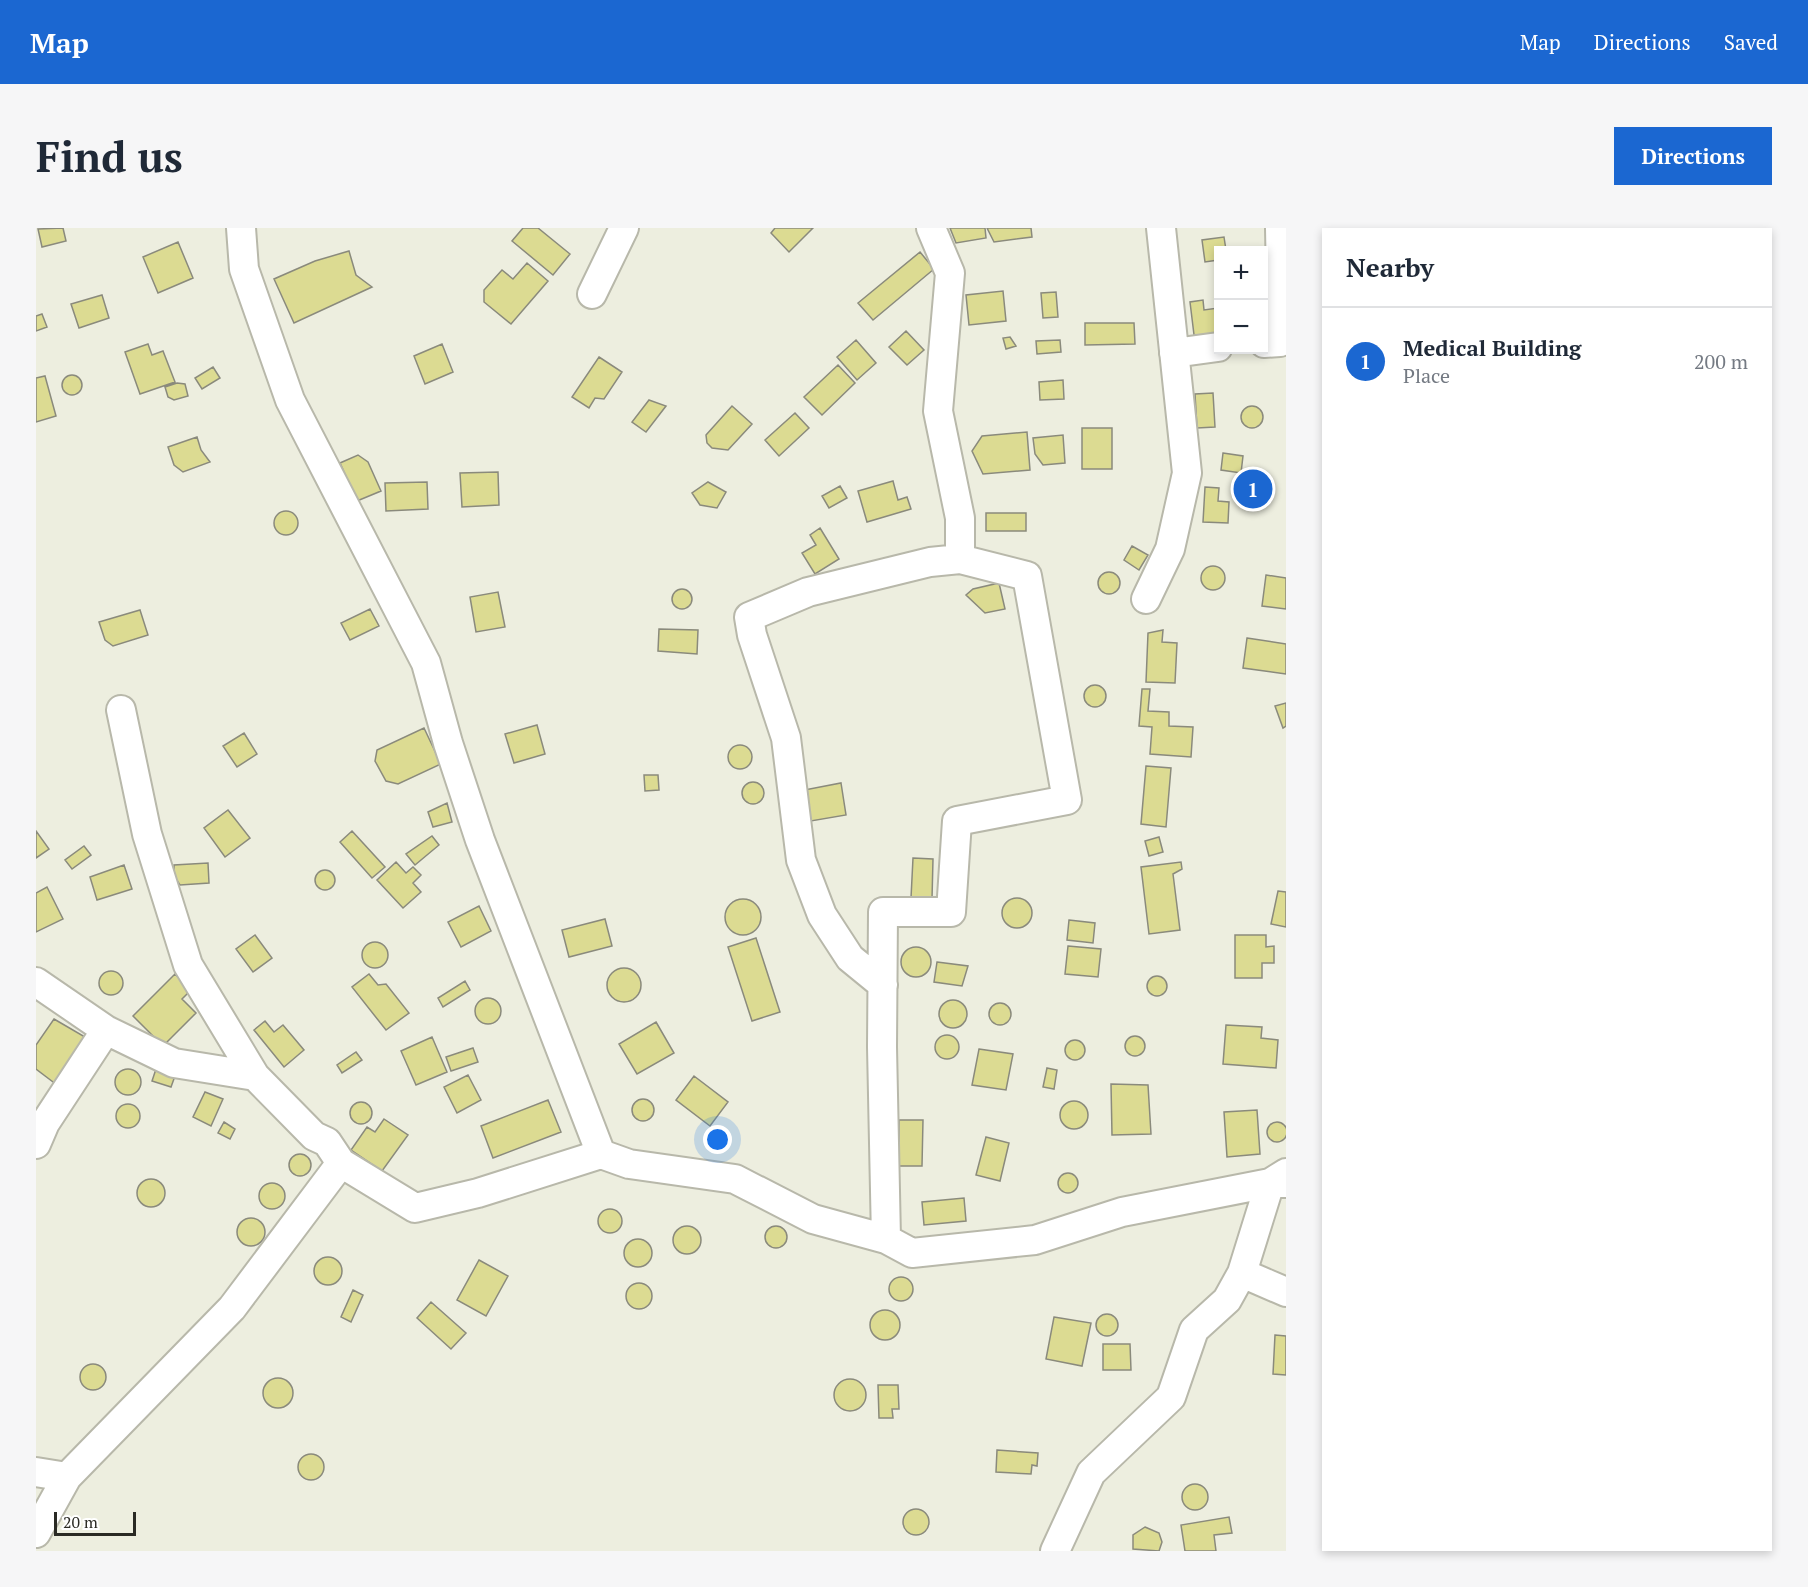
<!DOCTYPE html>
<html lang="en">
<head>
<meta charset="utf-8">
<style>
  body { margin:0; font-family:"PT Serif",serif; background:#f6f6f7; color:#1f2937 }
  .controls { position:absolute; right:18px; top:18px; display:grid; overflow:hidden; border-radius:0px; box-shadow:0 3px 9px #0003 }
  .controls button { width:54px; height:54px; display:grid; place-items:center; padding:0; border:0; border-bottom:2px solid #e0e1e3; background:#fff; color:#1f2937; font:30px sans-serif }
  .scale { position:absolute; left:18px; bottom:15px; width:82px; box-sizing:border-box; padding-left:6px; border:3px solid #2a2a24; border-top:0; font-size:16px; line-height:21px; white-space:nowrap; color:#2a2a24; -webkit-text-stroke:4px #fff; paint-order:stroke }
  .you { position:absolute; left:682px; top:912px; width:21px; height:21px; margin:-15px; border:4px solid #fff; border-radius:50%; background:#1a73e8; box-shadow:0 0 0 9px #1a73e833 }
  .badge { display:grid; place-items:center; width:39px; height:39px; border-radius:50%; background:#1b67d1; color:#fff; font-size:20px; font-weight:700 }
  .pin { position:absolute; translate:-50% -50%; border:3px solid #fff; box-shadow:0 2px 6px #0006 }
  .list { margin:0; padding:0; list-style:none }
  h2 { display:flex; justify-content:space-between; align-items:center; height:78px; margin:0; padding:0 24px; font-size:26px }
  h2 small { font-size:20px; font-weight:400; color:#747a83 }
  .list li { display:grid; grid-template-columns:39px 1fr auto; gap:18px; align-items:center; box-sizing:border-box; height:108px; padding:0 24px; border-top:2px solid #e0e1e3 }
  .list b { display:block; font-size:22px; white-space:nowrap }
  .list p { margin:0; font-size:20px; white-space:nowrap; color:#747a83 }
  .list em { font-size:20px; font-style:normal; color:#747a83 }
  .map { position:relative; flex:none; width:1250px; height:1323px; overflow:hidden; border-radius:0px }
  header { display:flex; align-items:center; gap:36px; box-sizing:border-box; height:84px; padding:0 30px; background:#1b67d1; color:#fff }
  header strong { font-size:28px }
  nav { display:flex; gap:33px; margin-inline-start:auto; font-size:21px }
  .intro { display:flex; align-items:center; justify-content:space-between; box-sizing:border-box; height:144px; padding:0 36px }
  h1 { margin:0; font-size:42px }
  .button { padding:15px 27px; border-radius:0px; background:#1b67d1; color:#fff; font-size:21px; font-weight:700 }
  main { display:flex; gap:36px; padding:0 36px }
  aside { flex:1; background:#fff; border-radius:0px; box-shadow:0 3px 9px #0003 }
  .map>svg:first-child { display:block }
  .building { fill:#dcdb92; stroke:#8a8a7c; stroke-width:1.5 }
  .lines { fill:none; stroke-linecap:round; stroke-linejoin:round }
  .minor-casing { stroke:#b8b8aa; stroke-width:32 }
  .minor { stroke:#fff; stroke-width:28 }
</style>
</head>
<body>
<header>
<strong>Map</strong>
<nav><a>Map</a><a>Directions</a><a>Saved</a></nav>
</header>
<div class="intro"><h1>Find us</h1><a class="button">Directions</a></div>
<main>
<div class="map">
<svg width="1250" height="1323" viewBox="0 0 1250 1323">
  <rect width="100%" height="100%" fill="#edeedf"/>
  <path class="building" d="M 27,0 L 30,13 L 6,19 L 2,1 Z
    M 487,0 L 502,0 L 534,26 L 517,47 L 476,13 Z
    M 739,0 L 777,0 L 753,24 L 735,5 Z
    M 914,0 L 949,0 L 950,10 L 920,15 Z
    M 951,0 L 995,0 L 996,9 L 958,14 Z
    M 1188,9 L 1190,22 L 1182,22 L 1182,32 L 1169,34 L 1166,12 Z
    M 142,14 L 157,50 L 122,65 L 107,29 Z
    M 313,23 L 320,47 L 336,59 L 258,95 L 238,51 L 279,33 Z
    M 884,24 L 898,41 L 837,92 L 822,75 Z
    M 491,35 L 512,53 L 475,96 L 448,74 L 448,62 L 466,42 L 477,51 Z
    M 967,63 L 970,93 L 933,97 L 930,67 Z
    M 1020,64 L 1022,89 L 1007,90 L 1005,65 Z
    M 66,67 L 73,90 L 43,100 L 35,76 Z
    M 1167,72 L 1168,82 L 1182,80 L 1182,112 L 1159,115 L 1154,74 Z
    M 6,86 L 11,99 L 0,103 L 0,88 Z
    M 1049,95 L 1098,95 L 1099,116 L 1049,117 Z
    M 870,103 L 888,122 L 871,137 L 853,119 Z
    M 974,109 L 980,118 L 970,121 L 967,110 Z
    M 820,112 L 840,135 L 821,152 L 801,129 Z
    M 1024,112 L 1025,124 L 1001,126 L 1000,113 Z
    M 112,116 L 116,127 L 127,123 L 139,154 L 104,166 L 89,124 Z
    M 406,116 L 417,144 L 389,156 L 378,128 Z
    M 563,129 L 586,144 L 568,171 L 559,170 L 553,180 L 536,169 Z
    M 802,137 L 819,155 L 786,187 L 768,169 Z
    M 177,139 L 184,150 L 166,161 L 159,150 Z
    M26 157a10 10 0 1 1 20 0a10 10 0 1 1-20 0Z
    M 9,148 L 20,188 L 0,194 L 0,150 Z
    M 1027,152 L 1028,171 L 1004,172 L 1003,154 Z
    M 141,155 L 149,156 L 152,168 L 138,172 L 132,169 L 129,159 Z
    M 1177,165 L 1179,199 L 1161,200 L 1159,166 Z
    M 613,172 L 630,178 L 610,204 L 596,194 Z
    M 696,178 L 716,196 L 692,222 L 676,220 L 671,215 L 670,207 Z
    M1205 189a11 11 0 1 1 22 0a11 11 0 1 1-22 0Z
    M 759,185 L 773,200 L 743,228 L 729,212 Z
    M 1046,200 L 1076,200 L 1076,241 L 1046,241 Z
    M 991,204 L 994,242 L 947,246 L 936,223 L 946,208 Z
    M 1027,207 L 1029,235 L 1007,237 L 999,226 L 997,210 Z
    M 161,209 L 165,222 L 174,234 L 147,244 L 138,237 L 132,219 Z
    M 1187,225 L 1207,228 L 1205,245 L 1185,242 Z
    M 322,227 L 332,234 L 345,263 L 321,273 L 304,235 Z
    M 462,244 L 463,277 L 426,279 L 424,245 Z
    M1206 262a11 11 0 1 1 22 0a11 11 0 1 1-22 0Z
    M 857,253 L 862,272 L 871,269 L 875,281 L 831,294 L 822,263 Z
    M 391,254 L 392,281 L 350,283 L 349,255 Z
    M 672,254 L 690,264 L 681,280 L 664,277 L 656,265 Z
    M 804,258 L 811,270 L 793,280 L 786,268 Z
    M 1169,259 L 1183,260 L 1182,273 L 1193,274 L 1192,295 L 1167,294 Z
    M238 295a12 12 0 1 1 24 0a12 12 0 1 1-24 0Z
    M 950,285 L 990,285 L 990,303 L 950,303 Z
    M 784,300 L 803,331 L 779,346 L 766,325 L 780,317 L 774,307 Z
    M 1096,318 L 1112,327 L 1103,342 L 1088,332 Z
    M1165 350a12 12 0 1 1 24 0a12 12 0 1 1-24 0Z
    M1062 355a11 11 0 1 1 22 0a11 11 0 1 1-22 0Z
    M 1230,347 L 1250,350 L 1250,381 L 1226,378 Z
    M 963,355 L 969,381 L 949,385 L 930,367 L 937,361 Z
    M636 371a10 10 0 1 1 20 0a10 10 0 1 1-20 0Z
    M 462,364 L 469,399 L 440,404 L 434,369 Z
    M 334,381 L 343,398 L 314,412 L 305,395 Z
    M 104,382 L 112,407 L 77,418 L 69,412 L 63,394 Z
    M 623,401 L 662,402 L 661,426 L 622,423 Z
    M 1127,402 L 1126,414 L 1141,415 L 1139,455 L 1110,454 L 1112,405 Z
    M 1211,410 L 1250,416 L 1250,446 L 1207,440 Z
    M1048 468a11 11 0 1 1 22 0a11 11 0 1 1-22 0Z
    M 1106,461 L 1114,461 L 1112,483 L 1133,484 L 1133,498 L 1157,499 L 1155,529 L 1114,526 L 1116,499 L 1103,498 Z
    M 1250,475 L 1250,498 L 1247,500 L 1239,478 Z
    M 501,497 L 509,526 L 478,535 L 469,506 Z
    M 388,500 L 405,536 L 362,556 L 350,553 L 339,533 L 341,522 Z
    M 208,505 L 221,526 L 201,539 L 187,518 Z
    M692 529a12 12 0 1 1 24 0a12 12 0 1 1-24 0Z
    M 1110,538 L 1135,540 L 1130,599 L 1105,596 Z
    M 608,547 L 622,547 L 623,562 L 609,563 Z
    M706 565a11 11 0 1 1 22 0a11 11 0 1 1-22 0Z
    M 805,555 L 810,587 L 769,594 L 763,563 Z
    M 411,575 L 416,594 L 397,599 L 392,584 Z
    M 192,582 L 214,610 L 189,629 L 168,600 Z
    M 0,603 L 13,621 L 0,630 Z
    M 316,603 L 349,639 L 336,650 L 304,614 Z
    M 396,608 L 403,617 L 379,637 L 370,626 Z
    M 1123,609 L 1127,624 L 1113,628 L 1109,613 Z
    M 48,618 L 55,627 L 36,641 L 29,632 Z
    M 877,630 L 897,631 L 896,671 L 875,670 Z
    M 360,634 L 370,645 L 377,639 L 385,647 L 377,655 L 385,664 L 367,680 L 341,652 Z
    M 1145,634 L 1146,641 L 1137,646 L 1144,702 L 1113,706 L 1105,639 Z
    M 172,635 L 173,655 L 144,657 L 138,648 L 138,637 Z
    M 88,637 L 96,661 L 61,672 L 54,649 Z
    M279 652a10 10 0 1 1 20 0a10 10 0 1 1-20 0Z
    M 11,659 L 27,691 L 0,704 L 0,665 Z
    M 1242,663 L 1250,664 L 1250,699 L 1235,696 Z
    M966 685a15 15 0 1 1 30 0a15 15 0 1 1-30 0Z
    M689 689a18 18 0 1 1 36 0a18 18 0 1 1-36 0Z
    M 443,678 L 455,703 L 425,719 L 412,694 Z
    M 569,691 L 576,718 L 533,729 L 526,702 Z
    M 1033,692 L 1059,695 L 1057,715 L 1031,712 Z
    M 219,707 L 236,730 L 217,744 L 200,721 Z
    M 1199,707 L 1230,707 L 1230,719 L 1238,718 L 1238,735 L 1226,735 L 1226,750 L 1199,750 Z
    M 720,710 L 744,784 L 716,793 L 692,719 Z
    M326 727a13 13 0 1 1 26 0a13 13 0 1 1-26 0Z
    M 1032,718 L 1065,721 L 1062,749 L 1029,746 Z
    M865 734a15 15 0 1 1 30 0a15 15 0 1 1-30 0Z
    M 901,734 L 932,738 L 926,758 L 898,754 Z
    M571 757a17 17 0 1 1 34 0a17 17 0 1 1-34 0Z
    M63 755a12 12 0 1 1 24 0a12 12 0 1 1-24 0Z
    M 139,746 L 155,762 L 146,771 L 160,785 L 127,818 L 97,788 Z
    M 333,746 L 342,757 L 350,756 L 373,785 L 350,802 L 316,759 Z
    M1111 758a10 10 0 1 1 20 0a10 10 0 1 1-20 0Z
    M 429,753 L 434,762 L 407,779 L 402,770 Z
    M439 783a13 13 0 1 1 26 0a13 13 0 1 1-26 0Z
    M903 786a14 14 0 1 1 28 0a14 14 0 1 1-28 0Z
    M953 786a11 11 0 1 1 22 0a11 11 0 1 1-22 0Z
    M 18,791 L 49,809 L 21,857 L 0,841 L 0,817 Z
    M 229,793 L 238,804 L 247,797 L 268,822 L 248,839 L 218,802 Z
    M 620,794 L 638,825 L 601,846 L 583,816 Z
    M 1190,797 L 1226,799 L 1225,810 L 1242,812 L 1240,840 L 1187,836 Z
    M899 819a12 12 0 1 1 24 0a12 12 0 1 1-24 0Z
    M1089 818a10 10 0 1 1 20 0a10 10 0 1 1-20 0Z
    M 396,809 L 411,844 L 380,857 L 365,823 Z
    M1029 822a10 10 0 1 1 20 0a10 10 0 1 1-20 0Z
    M 437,820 L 442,834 L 415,843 L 410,829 Z
    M 943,821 L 977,826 L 970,862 L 936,857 Z
    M 320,824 L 326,832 L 306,845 L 301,837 Z
    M 1011,840 L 1021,842 L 1018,861 L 1007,859 Z
    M79 854a13 13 0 1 1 26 0a13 13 0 1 1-26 0Z
    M 120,841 L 139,848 L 135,859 L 116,853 Z
    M 432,847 L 445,872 L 421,885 L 408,859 Z
    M 658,848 L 692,874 L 674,898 L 640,872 Z
    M 1075,856 L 1112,857 L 1115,906 L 1076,907 Z
    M 169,864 L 187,871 L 175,898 L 157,889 Z
    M596 882a11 11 0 1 1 22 0a11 11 0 1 1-22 0Z
    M 512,872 L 525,904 L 457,930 L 445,898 Z
    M1024 887a14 14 0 1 1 28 0a14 14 0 1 1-28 0Z
    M314 885a11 11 0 1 1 22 0a11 11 0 1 1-22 0Z
    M80 888a12 12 0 1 1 24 0a12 12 0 1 1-24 0Z
    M 1221,882 L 1224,926 L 1191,929 L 1188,884 Z
    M 348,891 L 372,907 L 346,943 L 315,922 L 331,899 L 339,904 Z
    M 863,892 L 887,892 L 886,938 L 863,938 Z
    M1231 904a10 10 0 1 1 20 0a10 10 0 1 1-20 0Z
    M 188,894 L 199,901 L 194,911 L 182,905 Z
    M 950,909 L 973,915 L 964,953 L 940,947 Z
    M253 937a11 11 0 1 1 22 0a11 11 0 1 1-22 0Z
    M1022 955a10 10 0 1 1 20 0a10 10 0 1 1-20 0Z
    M101 965a14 14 0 1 1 28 0a14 14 0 1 1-28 0Z
    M223 968a13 13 0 1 1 26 0a13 13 0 1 1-26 0Z
    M 928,970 L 930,993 L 888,997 L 886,974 Z
    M562 993a12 12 0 1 1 24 0a12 12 0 1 1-24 0Z
    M201 1004a14 14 0 1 1 28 0a14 14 0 1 1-28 0Z
    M729 1009a11 11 0 1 1 22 0a11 11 0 1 1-22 0Z
    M637 1012a14 14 0 1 1 28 0a14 14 0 1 1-28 0Z
    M588 1025a14 14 0 1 1 28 0a14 14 0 1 1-28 0Z
    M278 1043a14 14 0 1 1 28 0a14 14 0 1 1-28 0Z
    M 443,1032 L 472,1048 L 450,1088 L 421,1072 Z
    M853 1061a12 12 0 1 1 24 0a12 12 0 1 1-24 0Z
    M590 1068a13 13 0 1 1 26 0a13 13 0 1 1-26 0Z
    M 317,1062 L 327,1067 L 315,1094 L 305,1089 Z
    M 395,1074 L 430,1105 L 415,1121 L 381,1090 Z
    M834 1097a15 15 0 1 1 30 0a15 15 0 1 1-30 0Z
    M1060 1097a11 11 0 1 1 22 0a11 11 0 1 1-22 0Z
    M 1018,1089 L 1055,1095 L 1046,1138 L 1010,1131 Z
    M 1239,1107 L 1250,1108 L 1250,1147 L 1237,1146 Z
    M 1067,1116 L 1094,1116 L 1095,1142 L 1067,1142 Z
    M44 1149a13 13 0 1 1 26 0a13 13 0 1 1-26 0Z
    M227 1165a15 15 0 1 1 30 0a15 15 0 1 1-30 0Z
    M798 1167a16 16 0 1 1 32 0a16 16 0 1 1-32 0Z
    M 842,1157 L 862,1157 L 863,1181 L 856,1181 L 857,1190 L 843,1190 Z
    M 961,1222 L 1002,1225 L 1001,1238 L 996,1237 L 995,1246 L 960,1244 Z
    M262 1239a13 13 0 1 1 26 0a13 13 0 1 1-26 0Z
    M1146 1269a13 13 0 1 1 26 0a13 13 0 1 1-26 0Z
    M867 1294a13 13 0 1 1 26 0a13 13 0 1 1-26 0Z
    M 1193,1289 L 1196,1305 L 1178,1307 L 1180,1323 L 1149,1323 L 1145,1297 Z
    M 1109,1299 L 1123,1305 L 1126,1314 L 1123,1323 L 1097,1321 L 1097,1307 Z"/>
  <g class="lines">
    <defs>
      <path id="minor" d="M 205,0 L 208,41 L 254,172 L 390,435 L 412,515 L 444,612 L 565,926
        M 556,66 L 588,0
        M 1228,115 L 1244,114 L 1246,104 L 1244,0
        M 1138,125 L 1182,119
        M 1110,371 L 1134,321 L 1151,245 L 1125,0
        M 85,482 L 111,606 L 152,737 L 219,848
        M 0,754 L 70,802 L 138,835 L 219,848 L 278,908 L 291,914 L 305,935 L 379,980 L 442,965 L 565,926 L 593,936 L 699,951 L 777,991 L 850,1011 L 876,1025 L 999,1012 L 1086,984 L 1234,955 L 1250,945
        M 847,757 L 814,730 L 786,687 L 765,632 L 750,510 L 716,407 L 713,389 L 772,364 L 894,334 L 924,331
        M 0,916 L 9,895 L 70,802
        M 850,1011 L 846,819 L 847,684 L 915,684 L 921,593 L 1031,572 L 991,348 L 924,331 L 924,290 L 902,183 L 914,45 L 895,0
        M 1206,1045 L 1250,1064
        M 0,1244 L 31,1249 L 196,1080 L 305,935
        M 0,1305 L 31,1249
        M 1019,1323 L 1055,1245 L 1135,1169 L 1158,1102 L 1191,1072 L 1206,1045 L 1234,955 L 1250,955"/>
    </defs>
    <use href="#minor" class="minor-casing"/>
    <use href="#minor" class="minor"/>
  </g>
</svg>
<div class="controls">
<button>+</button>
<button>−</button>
</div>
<div class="scale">20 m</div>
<div class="you"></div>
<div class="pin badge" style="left:1217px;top:261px">1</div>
</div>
<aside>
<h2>Nearby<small></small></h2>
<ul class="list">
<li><span class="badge">1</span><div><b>Medical Building</b><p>Place</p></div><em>200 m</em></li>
</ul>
</aside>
</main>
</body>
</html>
